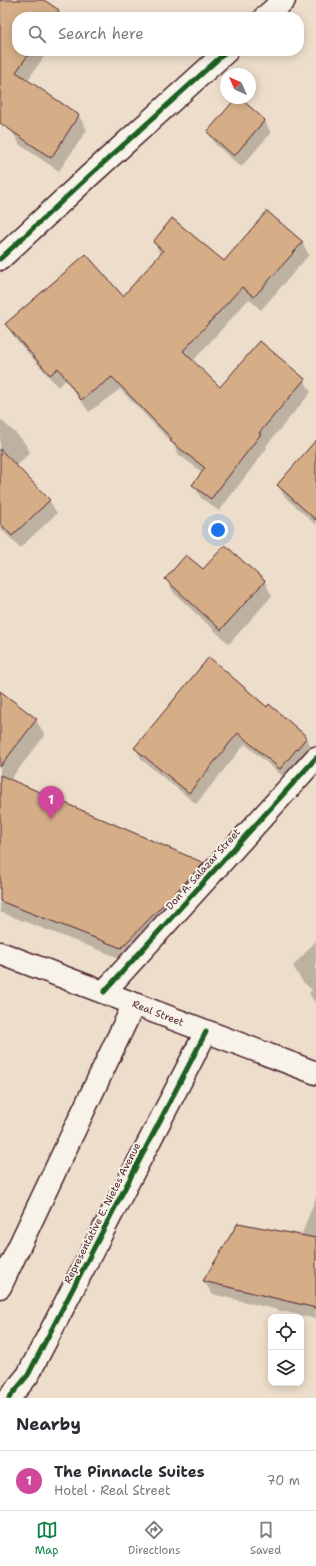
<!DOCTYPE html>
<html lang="en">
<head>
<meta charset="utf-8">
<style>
  body { margin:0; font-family:"Shantell Sans",sans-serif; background:#f7f7f7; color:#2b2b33 }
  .controls { position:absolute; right:12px; bottom:12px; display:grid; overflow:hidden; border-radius:8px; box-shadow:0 2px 10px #0003 }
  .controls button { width:36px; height:36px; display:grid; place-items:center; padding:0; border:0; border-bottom:1px solid #e1e1e2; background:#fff; color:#2b2b33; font:20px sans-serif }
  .compass { position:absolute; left:220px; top:68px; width:36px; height:36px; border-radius:50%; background:#fff; box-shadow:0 2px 10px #0003; rotate:315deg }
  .you { position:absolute; left:218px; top:530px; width:14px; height:14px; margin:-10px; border:3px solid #fff; border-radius:50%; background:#1a73e8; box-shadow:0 0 0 6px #1a73e833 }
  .badge { display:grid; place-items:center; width:26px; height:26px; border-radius:50%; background:#0b8043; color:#fff; font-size:13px; font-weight:700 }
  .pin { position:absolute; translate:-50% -33px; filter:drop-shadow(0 1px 2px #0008) }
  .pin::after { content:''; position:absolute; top:21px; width:14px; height:12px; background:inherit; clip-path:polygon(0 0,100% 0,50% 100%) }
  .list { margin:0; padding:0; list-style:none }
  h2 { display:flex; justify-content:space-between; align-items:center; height:52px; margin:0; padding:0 16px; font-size:17px }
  h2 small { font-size:13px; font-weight:400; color:#7c7c81 }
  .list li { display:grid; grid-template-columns:26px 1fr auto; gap:12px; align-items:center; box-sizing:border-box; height:60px; padding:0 16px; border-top:1px solid #e1e1e2 }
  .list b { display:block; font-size:15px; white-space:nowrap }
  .list p { margin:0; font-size:13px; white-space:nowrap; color:#7c7c81 }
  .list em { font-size:13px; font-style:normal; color:#7c7c81 }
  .icon { flex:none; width:22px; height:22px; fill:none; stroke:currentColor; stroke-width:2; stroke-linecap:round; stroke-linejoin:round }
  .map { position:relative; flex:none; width:316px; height:1398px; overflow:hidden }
  .search { position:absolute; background:#fff; box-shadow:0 2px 10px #0003; left:12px; right:12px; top:12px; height:44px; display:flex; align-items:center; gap:10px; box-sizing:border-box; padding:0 14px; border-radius:16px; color:#7c7c81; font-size:15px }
  .sheet { height:112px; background:#fff }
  nav { display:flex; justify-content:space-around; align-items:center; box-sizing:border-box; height:56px; border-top:1px solid #e1e1e2; background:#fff; font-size:11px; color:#7c7c81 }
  nav a { display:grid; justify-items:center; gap:2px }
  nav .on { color:#0b8043 }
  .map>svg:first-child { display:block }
  .shadow { fill:#0003 }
  .building { fill:#d5ae87; stroke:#4a1f2b }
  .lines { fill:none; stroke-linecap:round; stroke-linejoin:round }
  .street-casing { stroke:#4a1f2b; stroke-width:25 }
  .secondary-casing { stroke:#4a1f2b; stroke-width:25 }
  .street { stroke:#f7f3e8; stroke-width:22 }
  .secondary { stroke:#f7f3e8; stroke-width:22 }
  .cycleway-casing { stroke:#f7f3e8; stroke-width:8 }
  .cycleway { stroke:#1b5e20; stroke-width:5 }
  .labels { text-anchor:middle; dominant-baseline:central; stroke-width:4; stroke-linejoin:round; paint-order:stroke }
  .street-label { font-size:10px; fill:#4a1f2b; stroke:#f7f3e8 }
</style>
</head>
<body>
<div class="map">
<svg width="316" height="1398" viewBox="0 0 316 1398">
  <rect width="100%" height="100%" fill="#eddecb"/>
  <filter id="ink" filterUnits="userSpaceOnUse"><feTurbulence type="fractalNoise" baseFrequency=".025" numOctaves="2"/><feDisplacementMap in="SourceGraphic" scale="8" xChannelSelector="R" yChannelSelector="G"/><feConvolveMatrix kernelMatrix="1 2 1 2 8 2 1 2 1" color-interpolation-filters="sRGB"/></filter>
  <g filter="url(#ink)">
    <path class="shadow" d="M 0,0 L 43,0 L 58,11 L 62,17 L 17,17 L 17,51 L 48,51 L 27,81 L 79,116 L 87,130 L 59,171 L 20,145 L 0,112 Z
      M 238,98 L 265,121 L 271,133 L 241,167 L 215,144 L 208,132 Z
      M 154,242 L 224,262 L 302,242 L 309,255 L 261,310 L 249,299 L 192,362 L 220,389 L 304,380 L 311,392 L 266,446 L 267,448 L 219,511 L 201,498 L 194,485 L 203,473 L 178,454 L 173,444 L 120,389 L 89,412 L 66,380 L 58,387 L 14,337 L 7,324 L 123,297 L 161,255 Z
      M 0,419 L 22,439 L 30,452 L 16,467 L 49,500 L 57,513 L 20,548 L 0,528 Z
      M 316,448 L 316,525 L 285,497 L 278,485 Z
      M 203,571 L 264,581 L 272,596 L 229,644 L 174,593 L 166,579 Z
      M 0,692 L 36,720 L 45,735 L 10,780 L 203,864 L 212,879 L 130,962 L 0,912 Z
      M 267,708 L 306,738 L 313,750 L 287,780 L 245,744 L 196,804 L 142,760 L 136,749 Z
      M 316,941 L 316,1005 L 309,993 L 312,990 L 302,981 L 293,966 Z
      M 316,1197 L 316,1319 L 212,1294 L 204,1281 L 239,1224 L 301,1236 Z"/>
    <path class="building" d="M 0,0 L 44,0 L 59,10 L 55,17 L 17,17 L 17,51 L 31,51 L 16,72 L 79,115 L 51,158 L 0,123 Z
      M 236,98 L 240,98 L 265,120 L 234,156 L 207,132 Z
      M 267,211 L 303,242 L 254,297 L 242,287 L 183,351 L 220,387 L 260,341 L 305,379 L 259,433 L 261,434 L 211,499 L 192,485 L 205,468 L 170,441 L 172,439 L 112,377 L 81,400 L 58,368 L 50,375 L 5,324 L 86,254 L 123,296 L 163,251 L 153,242 L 172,218 L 224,261 Z
      M 316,440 L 316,520 L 277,485 Z
      M 0,449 L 50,500 L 12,536 L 0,523 Z
      M 225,545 L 265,581 L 221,630 L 165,579 L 186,555 L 203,569 Z
      M 209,657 L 267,707 L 269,704 L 307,737 L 280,769 L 238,733 L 189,793 L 134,748 Z
      M 0,691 L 37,719 L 0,767 Z
      M 0,775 L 204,863 L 121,948 L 0,901 Z
      M 238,1223 L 316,1238 L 316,1308 L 203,1281 Z"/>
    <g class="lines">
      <defs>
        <path id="street" d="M 265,17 L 284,0
          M 0,259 L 89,176 L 227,51
          M 104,992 L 316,758
          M 0,1287 L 134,1004
          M 9,1398 L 28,1375 L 206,1032"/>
        <path id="secondary" d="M 0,953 L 316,1073"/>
      </defs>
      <use href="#street" class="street-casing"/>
      <use href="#secondary" class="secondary-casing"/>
      <use href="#street" class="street"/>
      <use href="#secondary" class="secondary"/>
      <defs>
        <path id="cycleway" d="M 0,259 L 89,176 L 227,51
          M 104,992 L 316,758
          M 9,1398 L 28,1375 L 206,1032"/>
      </defs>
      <use href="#cycleway" class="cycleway-casing"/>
      <use href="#cycleway" class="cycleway"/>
    </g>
  </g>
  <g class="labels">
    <g class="street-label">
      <text transform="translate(203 869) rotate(-48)">Don A. Salazar Street</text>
      <text transform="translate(158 1013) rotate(21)">Real Street</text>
      <text transform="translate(102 1213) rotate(-63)">Representative E. Nietes Avenue</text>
    </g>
  </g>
</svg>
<div class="controls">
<button><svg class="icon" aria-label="locate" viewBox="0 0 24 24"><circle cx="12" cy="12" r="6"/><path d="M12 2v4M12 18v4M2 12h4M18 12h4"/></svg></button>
<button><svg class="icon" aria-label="layers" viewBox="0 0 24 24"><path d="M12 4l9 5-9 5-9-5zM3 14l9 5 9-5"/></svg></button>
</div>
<svg class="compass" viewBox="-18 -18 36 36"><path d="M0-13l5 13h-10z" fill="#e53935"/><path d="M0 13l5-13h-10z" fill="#7c7c81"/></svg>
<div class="you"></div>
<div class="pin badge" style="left:51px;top:819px;background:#d1479c">1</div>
<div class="search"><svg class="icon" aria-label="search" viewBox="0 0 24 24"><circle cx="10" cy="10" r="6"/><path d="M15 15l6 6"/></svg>Search here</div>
</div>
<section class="sheet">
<h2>Nearby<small></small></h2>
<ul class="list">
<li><span class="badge" style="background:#d1479c">1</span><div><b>The Pinnacle Suites</b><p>Hotel · Real Street</p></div><em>70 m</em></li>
</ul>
</section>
<nav>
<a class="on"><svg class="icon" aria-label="map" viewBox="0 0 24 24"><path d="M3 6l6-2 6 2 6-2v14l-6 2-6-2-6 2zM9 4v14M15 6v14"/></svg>Map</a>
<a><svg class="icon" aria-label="directions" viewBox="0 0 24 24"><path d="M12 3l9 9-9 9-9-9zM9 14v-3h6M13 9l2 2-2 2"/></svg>Directions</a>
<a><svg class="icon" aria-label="saved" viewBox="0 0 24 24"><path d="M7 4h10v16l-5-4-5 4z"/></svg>Saved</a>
</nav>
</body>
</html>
